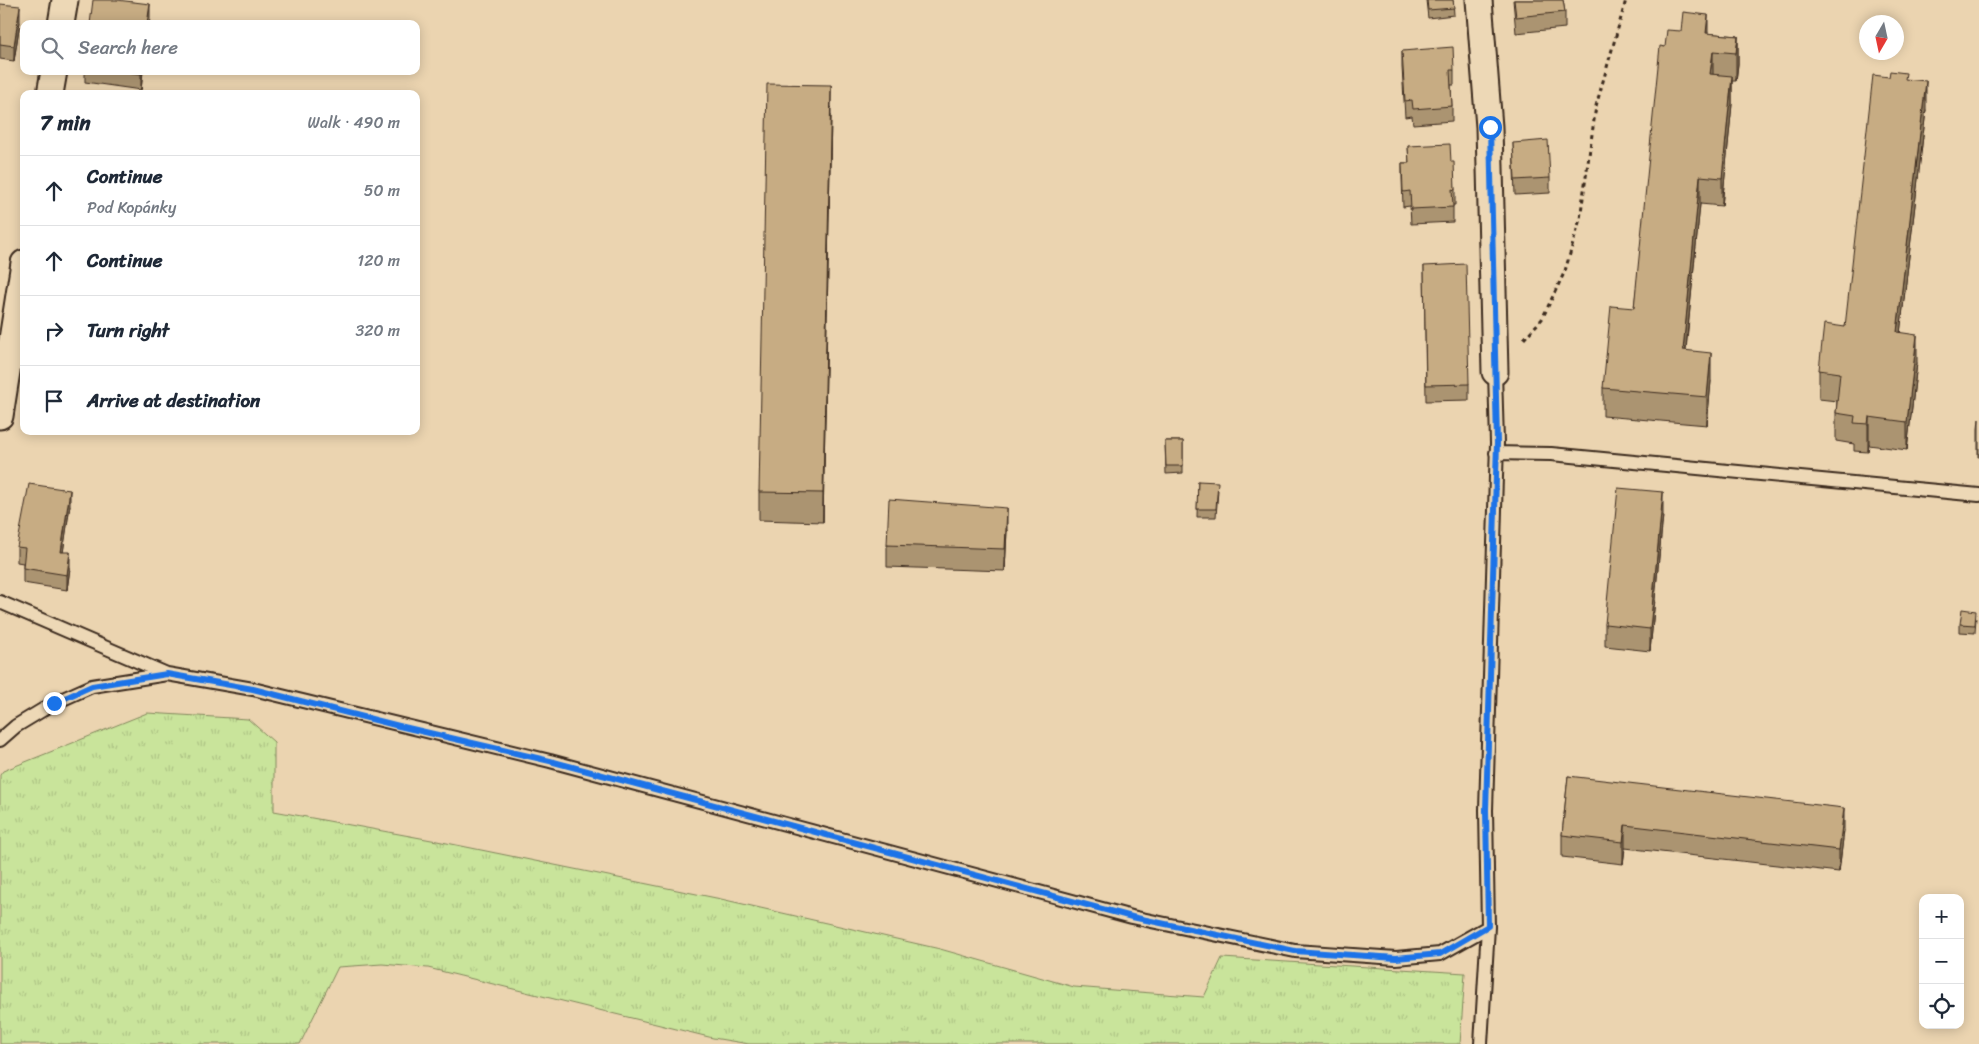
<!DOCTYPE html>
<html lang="en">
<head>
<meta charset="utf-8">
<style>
  body { margin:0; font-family:Sriracha,sans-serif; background:#f6f6f7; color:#1f2937 }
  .controls { position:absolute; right:15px; bottom:15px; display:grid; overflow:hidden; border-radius:10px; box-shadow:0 2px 12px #0003 }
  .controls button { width:45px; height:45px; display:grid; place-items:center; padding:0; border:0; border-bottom:1px solid #e0e1e3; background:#fff; color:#1f2937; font:25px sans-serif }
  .compass { position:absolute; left:1859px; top:15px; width:45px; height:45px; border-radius:50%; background:#fff; box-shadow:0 2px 12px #0003; rotate:189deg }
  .stop { position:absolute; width:15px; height:15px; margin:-11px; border:4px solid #1a73e8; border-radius:50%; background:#fff }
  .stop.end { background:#1a73e8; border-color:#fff; box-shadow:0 1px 5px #0008 }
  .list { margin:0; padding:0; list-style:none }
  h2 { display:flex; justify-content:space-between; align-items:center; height:65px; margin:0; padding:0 20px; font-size:21px }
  h2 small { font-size:16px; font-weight:400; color:#747a83 }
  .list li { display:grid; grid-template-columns:32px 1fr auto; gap:15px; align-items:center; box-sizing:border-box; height:70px; padding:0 20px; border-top:1px solid #e0e1e3 }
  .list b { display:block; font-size:19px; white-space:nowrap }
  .list p { margin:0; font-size:16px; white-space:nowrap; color:#747a83 }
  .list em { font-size:16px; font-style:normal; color:#747a83 }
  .icon { flex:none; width:28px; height:28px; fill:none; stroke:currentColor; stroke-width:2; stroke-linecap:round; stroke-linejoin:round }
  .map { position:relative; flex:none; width:1979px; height:1044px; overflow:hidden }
  .search { position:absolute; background:#fff; box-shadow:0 2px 12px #0003; left:20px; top:20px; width:400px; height:55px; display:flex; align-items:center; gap:12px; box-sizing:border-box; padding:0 18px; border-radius:10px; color:#747a83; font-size:19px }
  .panel { position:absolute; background:#fff; box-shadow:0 2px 12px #0003; left:20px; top:90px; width:400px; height:345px; border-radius:10px }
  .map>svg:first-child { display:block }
  .grass { fill:url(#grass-tufts); stroke:#82875c }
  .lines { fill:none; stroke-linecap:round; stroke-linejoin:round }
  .service-casing { stroke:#3b2a1e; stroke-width:16 }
  .minor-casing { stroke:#3b2a1e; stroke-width:29 }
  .path { stroke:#3b2a1e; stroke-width:3; stroke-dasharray:4 4; stroke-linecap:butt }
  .service { stroke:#edd8b6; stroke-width:12 }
  .minor { stroke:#edd8b6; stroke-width:25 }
  .wall { fill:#ab9471; stroke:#3b2a1e }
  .shaded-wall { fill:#8b785c; stroke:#3b2a1e }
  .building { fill:#c7ac83; stroke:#3b2a1e }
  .route { stroke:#1a73e8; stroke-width:6 }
</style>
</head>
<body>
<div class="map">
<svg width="1979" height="1044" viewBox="0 0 1979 1044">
  <defs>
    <pattern id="grass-tufts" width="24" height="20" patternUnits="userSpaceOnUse" patternTransform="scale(1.25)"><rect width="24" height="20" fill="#c9e49b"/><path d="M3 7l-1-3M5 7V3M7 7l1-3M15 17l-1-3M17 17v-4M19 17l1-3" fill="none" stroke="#aec485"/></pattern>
  </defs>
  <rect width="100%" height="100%" fill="#ebd4b0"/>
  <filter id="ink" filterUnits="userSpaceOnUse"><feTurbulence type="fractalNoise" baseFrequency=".02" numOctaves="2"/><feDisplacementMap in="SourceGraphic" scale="10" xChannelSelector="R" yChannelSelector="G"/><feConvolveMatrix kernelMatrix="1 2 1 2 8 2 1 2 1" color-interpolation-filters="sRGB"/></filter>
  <g filter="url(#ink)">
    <path class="grass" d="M 147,713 L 248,719 L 274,742 L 274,811 L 437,841 L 721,899 L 940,949 L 1074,987 L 1204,997 L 1222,958 L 1465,973 L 1460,1044 L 749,1044 L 713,1038 L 428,968 L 382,964 L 338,967 L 300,1044 L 0,1044 L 0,775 L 3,771 Z"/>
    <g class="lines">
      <defs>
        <path id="service" d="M 1496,453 L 1551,454 L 1979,495
          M 0,602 L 167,674
          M 0,740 L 16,726 L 54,703 L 92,686 L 167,674 L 253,689 L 550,761 L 1132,917 L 1295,951 L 1396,958 L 1440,954 L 1488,927
          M 1481,1044 L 1488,927 L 1486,810 L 1497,443 L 1495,372"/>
        <path id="minor" d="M 1479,0 L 1489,127 L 1495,372
          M 61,24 L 65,0
          M 50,94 L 54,71
          M 0,416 L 24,263"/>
      </defs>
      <use href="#service" class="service-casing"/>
      <use href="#minor" class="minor-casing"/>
      <path class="path" d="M 1524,339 L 1542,319 L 1565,271 L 1580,219 L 1596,106 L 1626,0"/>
      <use href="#service" class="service"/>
      <use href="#minor" class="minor"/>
    </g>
    <path class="wall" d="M 1426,0 L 1453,0 L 1454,15 L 1428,18 Z
      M 1513,0 L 1563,0 L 1565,12 L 1565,28 L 1516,33 Z
      M 0,4 L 20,22 L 14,61 L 0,59 Z
      M 1681,31 L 1738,36 L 1738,64 L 1736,81 L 1732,81 L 1732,104 L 1722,206 L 1700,204 L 1686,350 L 1711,381 L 1707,425 L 1603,416 L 1603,388 L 1634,308 L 1665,47 Z
      M 1402,51 L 1454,70 L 1454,85 L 1451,85 L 1452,106 L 1452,121 L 1413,124 L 1412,116 L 1405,117 L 1402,67 Z
      M 85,71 L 143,71 L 141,90 L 85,82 Z
      M 1906,79 L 1926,110 L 1900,333 L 1917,363 L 1907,450 L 1869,445 L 1868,452 L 1854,451 L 1854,444 L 1836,441 L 1836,413 L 1837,401 L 1819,399 L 1819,370 L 1845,327 Z
      M 831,114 L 823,522 L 759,520 L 759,492 Z
      M 1513,143 L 1550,178 L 1550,193 L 1515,195 Z
      M 1408,146 L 1451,162 L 1455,190 L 1455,205 L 1453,205 L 1453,222 L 1411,224 L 1410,206 L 1403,207 L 1402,178 L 1402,163 L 1409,163 Z
      M 1424,266 L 1469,384 L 1469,400 L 1426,401 Z
      M 1979,419 L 1979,457 L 1978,457 L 1978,429 Z
      M 1165,441 L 1183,441 L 1183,473 L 1166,474 Z
      M 1198,481 L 1218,490 L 1216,517 L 1197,517 Z
      M 70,505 L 63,552 L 70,568 L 67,590 L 23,583 L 23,563 L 17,562 L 17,547 Z
      M 1663,515 L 1650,651 L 1605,646 L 1605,624 Z
      M 1007,530 L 1005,571 L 887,567 L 887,545 Z
      M 1976,618 L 1975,633 L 1960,632 L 1960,624 Z
      M 1568,776 L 1844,830 L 1839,872 L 1625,848 L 1623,864 L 1562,857 L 1562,835 Z"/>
    <path class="shaded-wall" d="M 150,4 L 150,19 L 149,24 L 147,24 Z
      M 20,6 L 20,22 L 14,61 L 14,46 Z
      M 1708,15 L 1708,43 L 1706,33 Z
      M 1738,36 L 1738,64 L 1736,81 L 1736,53 Z
      M 1713,51 L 1713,79 L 1710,74 Z
      M 141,71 L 143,71 L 141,90 Z
      M 1732,76 L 1732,104 L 1722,206 L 1722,178 Z
      M 1926,81 L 1926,110 L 1897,360 L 1897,332 Z
      M 831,85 L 831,114 L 823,522 L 823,493 Z
      M 1700,176 L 1700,204 L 1683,378 L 1683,350 Z
      M 1917,335 L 1917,363 L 1907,450 L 1907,422 Z
      M 1711,353 L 1711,381 L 1707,425 L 1707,397 Z
      M 1869,417 L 1869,445 L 1868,452 L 1868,424 Z
      M 70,490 L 70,505 L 61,567 L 61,552 Z
      M 1663,492 L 1663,515 L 1650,651 L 1650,629 Z
      M 1007,508 L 1007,530 L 1005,571 L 1005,549 Z
      M 70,552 L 70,568 L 67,590 L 67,575 Z
      M 1844,808 L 1844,830 L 1839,872 L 1839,850 Z
      M 1625,825 L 1625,848 L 1623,864 L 1623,842 Z"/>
    <path class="building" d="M 93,0 L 117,0 L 150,4 L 147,24 L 90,24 Z
      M 1427,0 L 1453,0 L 1454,8 L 1428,10 Z
      M 1514,0 L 1563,0 L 1565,12 L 1516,17 Z
      M 0,4 L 20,6 L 14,46 L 0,44 Z
      M 1683,12 L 1708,15 L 1706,33 L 1738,36 L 1736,53 L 1713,51 L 1710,74 L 1732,76 L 1722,178 L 1700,176 L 1683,350 L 1711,353 L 1707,397 L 1603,388 L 1611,306 L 1634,308 L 1660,46 L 1665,47 L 1667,30 L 1681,31 Z
      M 1453,47 L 1454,70 L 1450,70 L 1452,106 L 1413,109 L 1412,100 L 1405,101 L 1402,51 Z
      M 117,71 L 141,71 L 141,74 Z
      M 1890,71 L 1906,73 L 1905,79 L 1926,81 L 1897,332 L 1917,335 L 1907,422 L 1869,417 L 1868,424 L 1854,423 L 1855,416 L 1836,413 L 1840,373 L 1819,370 L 1824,324 L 1845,327 L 1873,75 L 1889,77 Z
      M 767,84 L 831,85 L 823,493 L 759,492 Z
      M 1548,140 L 1550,178 L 1515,180 L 1513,143 Z
      M 1450,144 L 1451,162 L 1454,162 L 1455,190 L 1452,189 L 1453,207 L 1411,209 L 1410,191 L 1403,192 L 1402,163 L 1409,163 L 1408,146 Z
      M 1466,264 L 1469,384 L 1426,385 L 1424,266 Z
      M 1165,441 L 1183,441 L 1183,466 L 1166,466 Z
      M 1198,481 L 1218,482 L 1216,509 L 1197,509 Z
      M 29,484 L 70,490 L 61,552 L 70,552 L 67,575 L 23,568 L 25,548 L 17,547 Z
      M 1618,488 L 1663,492 L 1650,629 L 1605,624 Z
      M 889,499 L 1007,508 L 1005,549 L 887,545 Z
      M 1962,609 L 1976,611 L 1975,625 L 1960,624 Z
      M 1568,776 L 1844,808 L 1839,850 L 1625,825 L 1623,842 L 1562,835 Z"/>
  </g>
  <g class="lines" filter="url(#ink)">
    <path class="route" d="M 54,703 L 92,686 L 167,674 L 253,689 L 399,726 L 550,761 L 1132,917 L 1295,951 L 1396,958 L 1440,954 L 1488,926 L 1486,810 L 1497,443 L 1490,127"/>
  </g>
</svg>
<div class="controls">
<button>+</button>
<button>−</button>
<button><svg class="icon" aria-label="locate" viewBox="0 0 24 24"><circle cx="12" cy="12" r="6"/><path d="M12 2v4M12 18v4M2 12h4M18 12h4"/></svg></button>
</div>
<svg class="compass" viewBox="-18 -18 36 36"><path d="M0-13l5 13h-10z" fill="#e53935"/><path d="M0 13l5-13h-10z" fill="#747a83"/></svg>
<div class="stop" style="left:1490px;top:127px"></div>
<div class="stop end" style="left:54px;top:703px"></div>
<div class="search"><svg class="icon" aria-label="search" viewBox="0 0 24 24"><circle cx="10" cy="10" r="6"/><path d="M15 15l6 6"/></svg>Search here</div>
<section class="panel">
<h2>7 min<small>Walk · 490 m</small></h2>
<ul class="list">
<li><svg class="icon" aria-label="ahead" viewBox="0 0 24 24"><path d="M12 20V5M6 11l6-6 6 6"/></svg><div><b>Continue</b><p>Pod Kopánky</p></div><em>50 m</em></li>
<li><svg class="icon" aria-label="ahead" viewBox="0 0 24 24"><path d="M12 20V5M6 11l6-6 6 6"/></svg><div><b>Continue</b></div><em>120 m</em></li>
<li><svg class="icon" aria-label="right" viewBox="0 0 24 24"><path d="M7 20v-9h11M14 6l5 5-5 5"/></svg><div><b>Turn right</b></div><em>320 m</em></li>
<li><svg class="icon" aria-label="arrive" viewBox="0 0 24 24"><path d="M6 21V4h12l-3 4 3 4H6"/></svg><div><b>Arrive at destination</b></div></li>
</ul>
</section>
</div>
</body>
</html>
